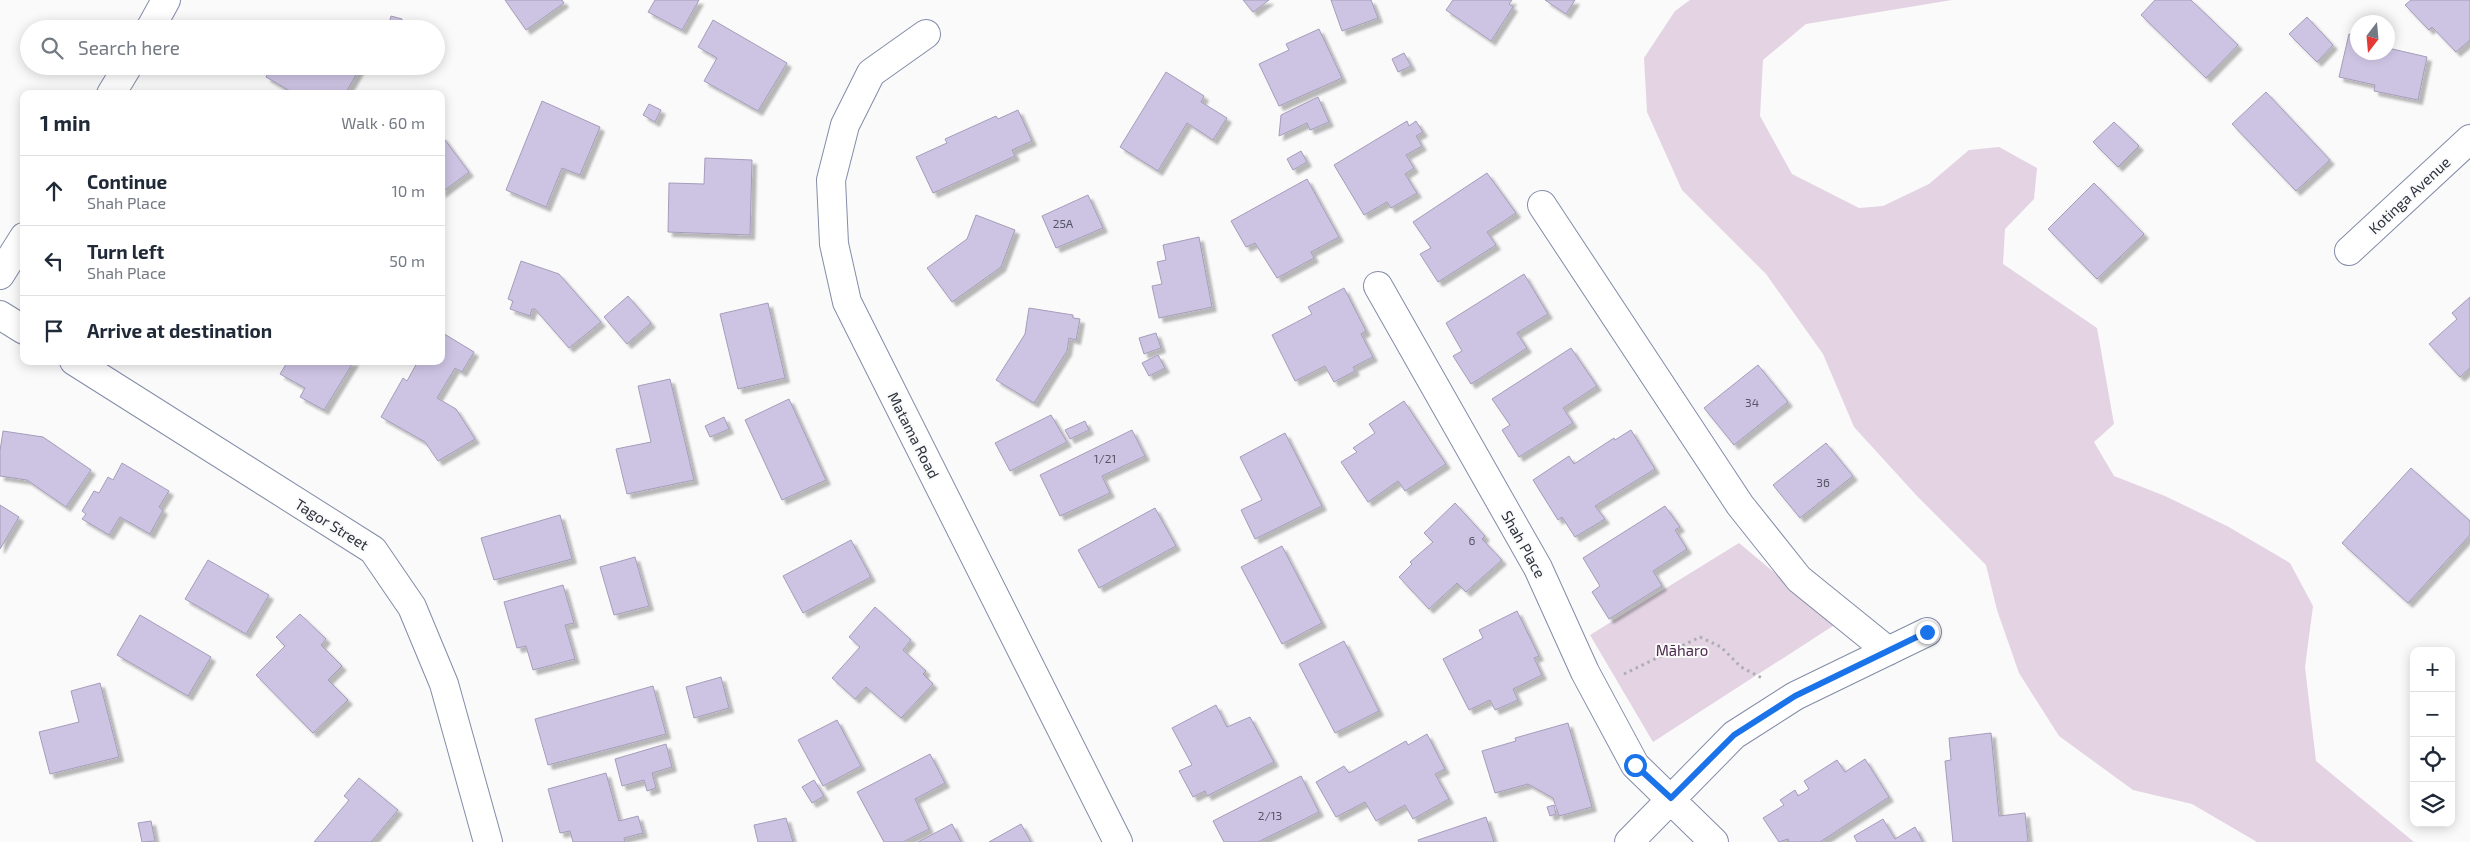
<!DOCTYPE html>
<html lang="en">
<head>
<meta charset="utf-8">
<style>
  body { margin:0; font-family:"Exo 2",sans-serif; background:#f2f2f3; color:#1f2937 }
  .controls { position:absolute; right:15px; bottom:15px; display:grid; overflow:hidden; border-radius:10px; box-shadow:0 2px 12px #0003 }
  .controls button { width:45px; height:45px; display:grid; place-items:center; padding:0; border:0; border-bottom:1px solid #e0e1e3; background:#fff; color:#1f2937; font:25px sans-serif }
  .compass { position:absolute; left:2350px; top:15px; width:45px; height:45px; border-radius:50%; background:#fff; box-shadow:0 2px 12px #0003; rotate:196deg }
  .stop { position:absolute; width:15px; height:15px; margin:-11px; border:4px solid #1a73e8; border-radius:50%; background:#fff }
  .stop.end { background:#1a73e8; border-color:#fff; box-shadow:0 1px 5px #0008 }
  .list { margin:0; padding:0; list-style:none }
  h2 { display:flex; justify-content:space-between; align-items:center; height:65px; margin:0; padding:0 20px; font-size:21px }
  h2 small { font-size:16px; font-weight:400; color:#747a83 }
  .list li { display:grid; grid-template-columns:32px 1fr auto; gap:15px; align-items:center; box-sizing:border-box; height:70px; padding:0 20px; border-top:1px solid #e0e1e3 }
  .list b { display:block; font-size:19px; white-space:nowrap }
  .list p { margin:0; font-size:16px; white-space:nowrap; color:#747a83 }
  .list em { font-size:16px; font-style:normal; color:#747a83 }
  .icon { flex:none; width:28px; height:28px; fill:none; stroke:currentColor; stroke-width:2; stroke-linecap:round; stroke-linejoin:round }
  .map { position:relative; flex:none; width:2470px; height:842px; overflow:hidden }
  .search { position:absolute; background:#fff; box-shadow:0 2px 12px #0003; left:20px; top:20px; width:425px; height:55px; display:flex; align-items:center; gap:12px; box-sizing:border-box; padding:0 18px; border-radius:28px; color:#747a83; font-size:19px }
  .panel { position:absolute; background:#fff; box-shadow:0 2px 12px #0003; left:20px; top:90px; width:425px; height:275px; border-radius:10px }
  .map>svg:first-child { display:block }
  .green { fill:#e3d3e3 }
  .building { fill:#cdc4e3; stroke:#a59cba; filter:url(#shadow) }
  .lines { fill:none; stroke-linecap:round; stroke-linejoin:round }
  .minor-casing { stroke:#838ca8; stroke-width:30 }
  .path { stroke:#acaeb2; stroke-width:3; stroke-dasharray:2.5 4; stroke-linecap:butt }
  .minor { stroke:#fff; stroke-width:28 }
  .route { stroke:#1a73e8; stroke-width:6 }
  .labels { text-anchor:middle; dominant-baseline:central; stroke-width:4; stroke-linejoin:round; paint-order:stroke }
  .number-label { font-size:12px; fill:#565667 }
  .street-label { font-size:15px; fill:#2e323e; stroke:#fafafa }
  .park-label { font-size:15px; fill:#4d2b4e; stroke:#fafafa }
</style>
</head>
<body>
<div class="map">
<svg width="2470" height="842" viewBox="0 0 2470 842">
  <defs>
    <filter id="shadow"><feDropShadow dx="4.5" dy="4.5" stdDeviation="1" flood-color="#0004"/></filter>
  </defs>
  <rect width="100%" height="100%" fill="#fafafa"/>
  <path class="green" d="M 1690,0 L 1952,0 L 1806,24 L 1763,60 L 1760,116 L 1792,174 L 1859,208 L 1883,206 L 1929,184 L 1969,150 L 1999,147 L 2037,168 L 2034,199 L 2005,229 L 2003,264 L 2097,328 L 2114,424 L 2094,442 L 2114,476 L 2165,496 L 2227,526 L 2290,563 L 2313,606 L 2305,667 L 2316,761 L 2414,842 L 2257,842 L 2192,804 L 2133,790 L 2059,736 L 2019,673 L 1997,610 L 1986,565 L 1917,496 L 1854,427 L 1823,354 L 1766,274 L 1682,190 L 1647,112 L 1644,58 L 1675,11 Z
    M 1739,543 L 1836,624 L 1653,742 L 1590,635 Z"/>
  <path class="building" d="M 505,0 L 562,0 L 564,3 L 526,30 Z
    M 655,0 L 699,0 L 682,30 L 648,12 Z
    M 1243,0 L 1269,0 L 1253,12 Z
    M 1331,0 L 1371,0 L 1378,18 L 1342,31 Z
    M 1453,0 L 1512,0 L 1509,4 L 1513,7 L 1491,41 L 1446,10 Z
    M 1545,0 L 1575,0 L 1566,14 Z
    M 2155,0 L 2191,0 L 2238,45 L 2206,78 L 2141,15 Z
    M 2411,0 L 2470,0 L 2470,40 L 2456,52 L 2432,27 L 2429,30 L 2405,5 Z
    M 391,16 L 402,19 L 401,29 L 388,27 Z
    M 2307,17 L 2333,45 L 2317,62 L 2289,34 Z
    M 713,20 L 787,63 L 758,111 L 704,81 L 717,58 L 698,47 Z
    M 1319,29 L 1342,78 L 1279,106 L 1259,64 L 1289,50 L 1286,44 Z
    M 2349,34 L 2358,36 L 2358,52 L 2388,52 L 2388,48 L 2427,57 L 2418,100 L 2374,91 L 2375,85 L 2339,77 Z
    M 1404,53 L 1411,66 L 1398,72 L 1392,59 Z
    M 272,66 L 309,68 L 361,66 L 345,94 L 295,94 L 266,77 Z
    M 1166,72 L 1204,96 L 1201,102 L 1227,118 L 1213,140 L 1187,123 L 1158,171 L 1120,147 Z
    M 2266,92 L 2330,160 L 2296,191 L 2232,124 Z
    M 1318,97 L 1329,122 L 1310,130 L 1307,123 L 1279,136 L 1281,115 Z
    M 542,101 L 600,127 L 580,175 L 562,168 L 546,207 L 506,190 Z
    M 649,104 L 661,110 L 655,122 L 643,115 Z
    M 1018,110 L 1032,141 L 1012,150 L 1015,156 L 933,193 L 916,157 L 947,143 L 945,139 L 996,116 L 998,119 Z
    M 1407,121 L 1409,126 L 1416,121 L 1423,132 L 1416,136 L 1422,146 L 1406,155 L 1414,168 L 1405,174 L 1417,193 L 1391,208 L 1387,202 L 1364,215 L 1334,165 Z
    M 2114,122 L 2139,146 L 2118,167 L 2093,142 Z
    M 442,136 L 469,172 L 441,193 L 441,137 Z
    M 1301,151 L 1307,162 L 1293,170 L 1287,159 Z
    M 705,158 L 752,160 L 750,235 L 668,232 L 669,183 L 704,184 Z
    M 1487,173 L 1516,213 L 1487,232 L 1496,245 L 1438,282 L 1420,254 L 1431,248 L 1413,222 Z
    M 1307,179 L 1339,237 L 1311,252 L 1314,258 L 1277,278 L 1255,243 L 1246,247 L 1231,221 Z
    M 2094,183 L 2144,234 L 2097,279 L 2048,229 Z
    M 1088,195 L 1103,228 L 1056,248 L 1042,216 Z
    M 976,215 L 1015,230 L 1001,267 L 952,302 L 927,268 L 967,239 Z
    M 1199,237 L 1212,307 L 1159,318 L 1152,286 L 1162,284 L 1157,262 L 1166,260 L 1163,245 Z
    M 521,261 L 559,274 L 601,322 L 569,348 L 535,309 L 532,309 L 530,316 L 510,309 L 513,301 L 508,299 Z
    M 1524,274 L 1548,314 L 1517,333 L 1527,348 L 1471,384 L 1453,356 L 1462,351 L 1446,323 Z
    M 1344,288 L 1366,331 L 1361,334 L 1373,357 L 1353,367 L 1355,371 L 1334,382 L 1325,366 L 1295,381 L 1272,335 L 1312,314 L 1308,307 Z
    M 628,296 L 651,323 L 627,344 L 604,317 Z
    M 2470,297 L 2470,368 L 2460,377 L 2429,344 L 2457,319 L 2452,313 Z
    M 768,303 L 785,378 L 738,389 L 720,314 Z
    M 1029,308 L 1073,315 L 1073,318 L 1080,319 L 1076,340 L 1069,338 L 1067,351 L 1034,403 L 996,380 L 1025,334 Z
    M 441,332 L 474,352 L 462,372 L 455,368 L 437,398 L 456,409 L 475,439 L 438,461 L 425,442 L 381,417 L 403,378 L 407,381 L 418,361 L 441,361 Z
    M 1156,333 L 1161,348 L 1144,354 L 1139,338 Z
    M 1571,348 L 1597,386 L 1563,408 L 1573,423 L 1519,457 L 1502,430 L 1510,425 L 1492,399 Z
    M 1158,355 L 1165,368 L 1149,376 L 1142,363 Z
    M 288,361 L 354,361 L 324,410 L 300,397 L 305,388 L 280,374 Z
    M 1758,365 L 1788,402 L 1734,445 L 1704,408 Z
    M 670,379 L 694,480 L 627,494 L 616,449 L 651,442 L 638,386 Z
    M 789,399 L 826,480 L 782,500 L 745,420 Z
    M 1404,401 L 1446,464 L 1405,491 L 1398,481 L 1368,502 L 1341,462 L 1357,452 L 1353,448 L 1375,433 L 1369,424 Z
    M 1051,415 L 1067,442 L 1010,471 L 995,443 Z
    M 724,417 L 729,429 L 710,437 L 705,426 Z
    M 1085,421 L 1089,430 L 1070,439 L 1065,430 Z
    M 1132,430 L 1145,456 L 1102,476 L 1110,493 L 1060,516 L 1040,475 Z
    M 1631,430 L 1655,469 L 1595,506 L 1605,519 L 1575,537 L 1562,517 L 1558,520 L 1533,480 L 1569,456 L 1574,464 L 1614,438 L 1615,440 Z
    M 3,431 L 43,437 L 91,470 L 66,507 L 27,480 L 0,476 L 0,451 Z
    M 1285,433 L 1322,506 L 1255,539 L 1241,510 L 1262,500 L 1240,457 Z
    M 1826,443 L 1853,476 L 1800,518 L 1773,485 Z
    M 122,463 L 169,491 L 159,507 L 163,510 L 150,534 L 120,517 L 109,535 L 82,519 L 86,514 L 82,511 L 94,491 L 99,493 L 108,477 L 113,480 Z
    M 2411,468 L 2470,521 L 2470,535 L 2408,603 L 2342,543 Z
    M 1455,503 L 1485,536 L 1482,539 L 1502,560 L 1466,592 L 1457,583 L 1429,609 L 1399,577 L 1412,564 L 1410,562 L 1433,542 L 1424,533 Z
    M 0,505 L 19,517 L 0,549 Z
    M 1665,506 L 1680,527 L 1675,530 L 1687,549 L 1653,571 L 1662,586 L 1609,619 L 1592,592 L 1600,586 L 1583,558 Z
    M 1155,508 L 1176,546 L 1099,588 L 1078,550 Z
    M 560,515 L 572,559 L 494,580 L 481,538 Z
    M 851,540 L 871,577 L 803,613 L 783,576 Z
    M 1282,546 L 1322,623 L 1282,644 L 1241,567 Z
    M 635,557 L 649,606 L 614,615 L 600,567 Z
    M 208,560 L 269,595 L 246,634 L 185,599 Z
    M 563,585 L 574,623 L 565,625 L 575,659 L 533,670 L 526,646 L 517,648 L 504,602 Z
    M 875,607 L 911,640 L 903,650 L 926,671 L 923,674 L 933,684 L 901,718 L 866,687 L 855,699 L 832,678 L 860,647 L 849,637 Z
    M 1517,611 L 1539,656 L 1534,658 L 1542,675 L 1513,689 L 1518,700 L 1495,710 L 1490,700 L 1469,710 L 1443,659 L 1483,638 L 1479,630 Z
    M 300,614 L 326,639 L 321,645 L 342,666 L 328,680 L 348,700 L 313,733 L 256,675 L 285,646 L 276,637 Z
    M 140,615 L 211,657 L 188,696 L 117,655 Z
    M 1344,641 L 1379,711 L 1335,733 L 1299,664 Z
    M 721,677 L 729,708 L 694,718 L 686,687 Z
    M 100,683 L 119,757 L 50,774 L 39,732 L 79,722 L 71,691 Z
    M 653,686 L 666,734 L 548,765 L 535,719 Z
    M 1216,705 L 1227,727 L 1250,717 L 1274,762 L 1207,796 L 1205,791 L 1193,797 L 1179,771 L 1192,765 L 1172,728 Z
    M 837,720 L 861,766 L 823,786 L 798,740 Z
    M 1568,723 L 1592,807 L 1559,816 L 1553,798 L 1528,784 L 1495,793 L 1482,751 L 1516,741 L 1515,738 Z
    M 1991,733 L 1999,816 L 2025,813 L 2028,842 L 1953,842 L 1945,761 L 1951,760 L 1949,738 Z
    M 1427,734 L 1445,769 L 1435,774 L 1449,799 L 1413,819 L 1405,805 L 1376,821 L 1365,802 L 1336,817 L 1316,782 L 1344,766 L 1349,773 L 1406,741 L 1408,745 Z
    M 666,744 L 672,767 L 652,773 L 656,788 L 647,791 L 644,780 L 622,786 L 615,759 Z
    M 930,754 L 945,783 L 915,799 L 929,829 L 903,842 L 884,842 L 857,792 Z
    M 1865,759 L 1889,797 L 1820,842 L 1789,842 L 1788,839 L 1779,842 L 1763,818 L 1784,805 L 1780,800 L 1795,790 L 1798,796 L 1809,789 L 1804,781 L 1837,760 L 1845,772 Z
    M 606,773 L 619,821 L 638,816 L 643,833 L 624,838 L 625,842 L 573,842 L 570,831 L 560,833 L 548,789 Z
    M 1301,776 L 1319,812 L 1258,842 L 1224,842 L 1213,821 Z
    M 359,778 L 398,810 L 371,842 L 314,842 L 349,800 L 344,796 Z
    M 814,780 L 824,796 L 812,803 L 802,787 Z
    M 1554,805 L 1556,814 L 1550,816 L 1547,807 Z
    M 1486,817 L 1494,842 L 1419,842 L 1418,840 Z
    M 786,818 L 793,842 L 758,842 L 754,825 Z
    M 1883,819 L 1895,839 L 1915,827 L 1923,842 L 1857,842 L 1854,836 Z
    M 151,821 L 155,841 L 142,842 L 138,823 Z
    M 952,824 L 961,842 L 918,842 Z
    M 1021,824 L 1031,842 L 989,842 Z"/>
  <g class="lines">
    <defs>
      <path id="minor" d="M 150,29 L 166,0
        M 926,34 L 871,73 L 845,125 L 831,180 L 834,244 L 847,302 L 1118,842
        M 111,94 L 128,66
        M 1542,205 L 1740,505 L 1799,579 L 1888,651
        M 2349,251 L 2470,139
        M 0,275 L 24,237
        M 1378,286 L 1538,568 L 1585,672 L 1635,765 L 1714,842
        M 0,315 L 24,330
        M 74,361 L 373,550 L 412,607 L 444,684 L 488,842
        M 1629,842 L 1734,735 L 1795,696 L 1927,632"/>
    </defs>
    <use href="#minor" class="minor-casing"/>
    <path class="path" d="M 1624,674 L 1700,637 L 1721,647 L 1741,667 L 1762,678"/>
    <use href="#minor" class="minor"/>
  </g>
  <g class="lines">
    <path class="route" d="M 1635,765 L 1671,798 L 1734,735 L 1795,696 L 1927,632"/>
  </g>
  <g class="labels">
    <g class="number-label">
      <text x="1063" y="223">25A</text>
      <text x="1752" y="402">34</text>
      <text x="1105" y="458">1/21</text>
      <text x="1823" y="482">36</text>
      <text x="1472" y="540">6</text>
      <text x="1270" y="815">2/13</text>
    </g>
    <g class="street-label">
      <text transform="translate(2409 195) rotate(-43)">Kotinga Avenue</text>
      <text transform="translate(914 435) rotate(63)">Matama Road</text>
      <text transform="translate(332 524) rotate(32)">Tagor Street</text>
      <text transform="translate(1524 544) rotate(61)">Shah Place</text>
    </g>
    <g class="park-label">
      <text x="1682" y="650">Māharo</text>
    </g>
  </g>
</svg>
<div class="controls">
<button>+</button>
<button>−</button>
<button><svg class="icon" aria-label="locate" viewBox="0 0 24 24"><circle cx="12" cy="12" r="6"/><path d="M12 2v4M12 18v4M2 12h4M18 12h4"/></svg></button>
<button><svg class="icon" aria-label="layers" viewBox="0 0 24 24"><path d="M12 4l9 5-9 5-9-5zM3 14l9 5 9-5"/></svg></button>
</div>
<svg class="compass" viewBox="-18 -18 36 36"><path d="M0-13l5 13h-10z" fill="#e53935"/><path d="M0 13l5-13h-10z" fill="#747a83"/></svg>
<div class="stop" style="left:1635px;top:765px"></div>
<div class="stop end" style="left:1927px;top:632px"></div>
<div class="search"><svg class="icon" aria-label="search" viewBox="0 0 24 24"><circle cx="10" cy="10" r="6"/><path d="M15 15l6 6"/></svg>Search here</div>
<section class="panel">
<h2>1 min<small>Walk · 60 m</small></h2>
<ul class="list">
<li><svg class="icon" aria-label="ahead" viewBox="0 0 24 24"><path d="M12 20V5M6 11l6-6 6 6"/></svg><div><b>Continue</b><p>Shah Place</p></div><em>10 m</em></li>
<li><svg class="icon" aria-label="left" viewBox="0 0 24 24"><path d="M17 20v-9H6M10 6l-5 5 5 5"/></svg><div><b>Turn left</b><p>Shah Place</p></div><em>50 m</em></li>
<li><svg class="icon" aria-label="arrive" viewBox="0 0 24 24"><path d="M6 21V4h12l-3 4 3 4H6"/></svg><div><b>Arrive at destination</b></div></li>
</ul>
</section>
</div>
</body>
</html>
